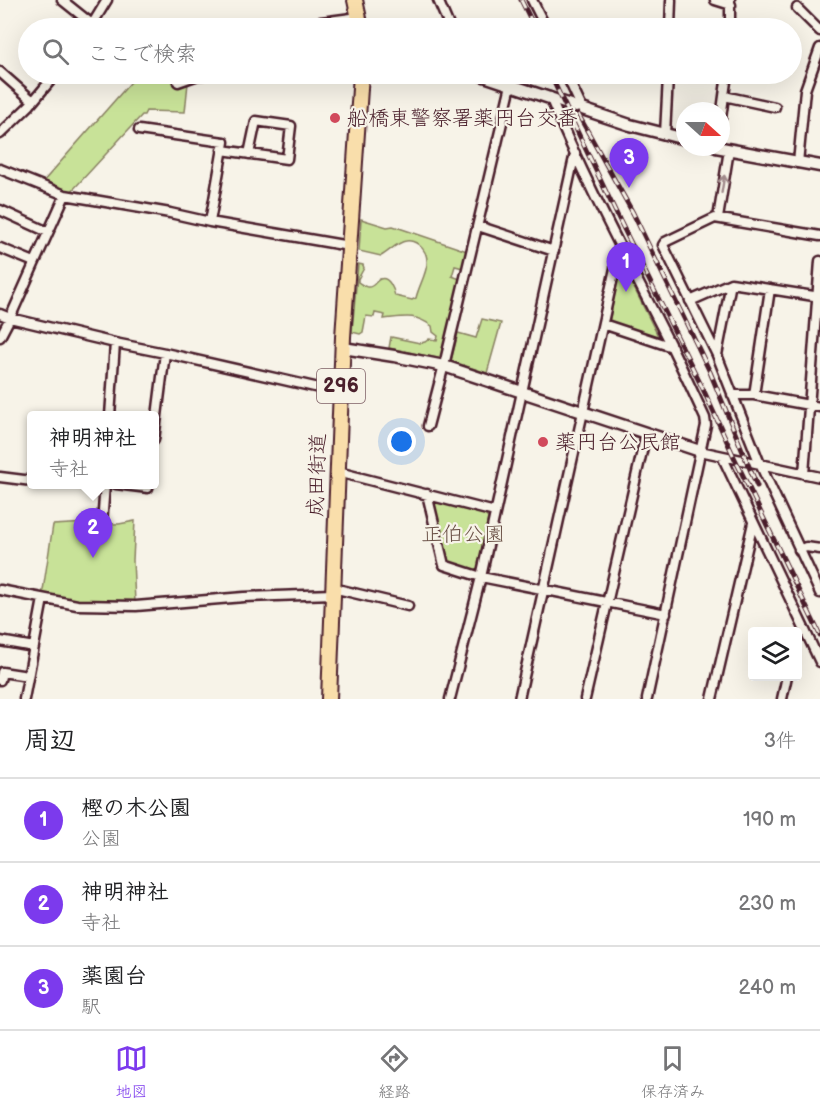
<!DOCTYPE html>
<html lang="ja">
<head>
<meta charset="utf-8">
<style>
  body { margin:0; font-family:"Balsamiq Sans","Klee One",sans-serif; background:#f2f2f2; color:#202124 }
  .controls { position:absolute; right:18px; bottom:18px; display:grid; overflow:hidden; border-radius:6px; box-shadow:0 6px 24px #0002 }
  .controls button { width:54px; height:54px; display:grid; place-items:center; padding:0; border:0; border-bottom:2px solid #e0e0e0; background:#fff; color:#202124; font:30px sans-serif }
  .compass { position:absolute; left:676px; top:102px; width:54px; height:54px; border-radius:50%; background:#fff; box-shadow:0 6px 24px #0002; rotate:111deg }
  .you { position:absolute; left:402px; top:442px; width:21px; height:21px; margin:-15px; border:4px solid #fff; border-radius:50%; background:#1a73e8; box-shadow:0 0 0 9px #1a73e833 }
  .badge { display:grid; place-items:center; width:39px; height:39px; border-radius:50%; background:#7c3aed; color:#fff; font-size:20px; font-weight:700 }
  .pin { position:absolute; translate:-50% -50px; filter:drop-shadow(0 2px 3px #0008) }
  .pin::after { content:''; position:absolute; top:32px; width:21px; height:18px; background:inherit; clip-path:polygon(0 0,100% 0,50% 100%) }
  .popup { position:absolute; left:27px; top:411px; width:132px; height:78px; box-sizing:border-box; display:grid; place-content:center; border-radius:6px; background:#fff; filter:drop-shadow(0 2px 4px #0005); font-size:20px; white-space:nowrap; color:#757577 }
  .popup b { font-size:22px; color:#202124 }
  .popup::after { content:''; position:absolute; left:50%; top:100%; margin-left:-12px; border:12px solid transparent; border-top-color:#fff }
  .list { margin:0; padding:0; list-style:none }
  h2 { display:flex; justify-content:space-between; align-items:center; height:78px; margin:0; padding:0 24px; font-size:26px }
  h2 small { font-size:20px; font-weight:400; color:#757577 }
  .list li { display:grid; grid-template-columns:39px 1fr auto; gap:18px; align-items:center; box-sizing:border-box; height:84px; padding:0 24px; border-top:2px solid #e0e0e0 }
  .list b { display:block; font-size:22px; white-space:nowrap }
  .list p { margin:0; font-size:20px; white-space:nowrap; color:#757577 }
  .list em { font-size:20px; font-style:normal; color:#757577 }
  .icon { flex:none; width:33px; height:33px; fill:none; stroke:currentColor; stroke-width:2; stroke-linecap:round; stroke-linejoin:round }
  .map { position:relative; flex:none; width:820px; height:699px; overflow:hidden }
  .search { position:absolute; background:#fff; box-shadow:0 6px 24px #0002; left:18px; right:18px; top:18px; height:66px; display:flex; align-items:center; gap:15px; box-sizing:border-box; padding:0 21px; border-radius:33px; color:#757577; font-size:22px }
  .sheet { height:330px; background:#fff }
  nav { display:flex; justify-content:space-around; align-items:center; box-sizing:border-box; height:84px; border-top:2px solid #e0e0e0; background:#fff; font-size:16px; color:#757577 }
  nav a { display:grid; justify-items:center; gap:3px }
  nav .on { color:#7c3aed }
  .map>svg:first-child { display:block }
  .green { fill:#c8e298; stroke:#898062; stroke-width:1.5 }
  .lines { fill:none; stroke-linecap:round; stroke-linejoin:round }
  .minor-casing { stroke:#4a1f2b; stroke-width:13 }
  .tertiary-casing { stroke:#4a1f2b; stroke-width:15 }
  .trunk-casing { stroke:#4a1f2b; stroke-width:18 }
  .minor { stroke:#f7f3e8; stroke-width:8 }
  .tertiary { stroke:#f7f3e8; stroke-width:10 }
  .trunk { stroke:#f9deab; stroke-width:14 }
  .rail-casing { stroke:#4a1f2b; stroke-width:5 }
  .rail { stroke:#f7f3e8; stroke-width:3; stroke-dasharray:9; stroke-linecap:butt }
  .oneway { stroke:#a0898a }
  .poi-dot { fill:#d1495b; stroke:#f7f3e8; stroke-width:2 }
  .labels { text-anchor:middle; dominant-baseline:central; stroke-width:4.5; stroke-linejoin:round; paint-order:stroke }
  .shield { fill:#f7f3e8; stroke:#7e5f64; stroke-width:1.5 }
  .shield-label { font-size:20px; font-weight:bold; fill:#4a1f2b }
  .poi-label { font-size:21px; fill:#4a1f2b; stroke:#f7f3e8; text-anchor:start }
  .street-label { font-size:21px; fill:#4a1f2b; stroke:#f7f3e8 }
  .park-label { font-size:21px; fill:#6a5046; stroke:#f7f3e8 }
</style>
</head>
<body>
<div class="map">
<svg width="820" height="699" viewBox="0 0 820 699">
  <rect width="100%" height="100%" fill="#f7f3e8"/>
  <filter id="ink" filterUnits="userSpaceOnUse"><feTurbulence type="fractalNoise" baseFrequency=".0167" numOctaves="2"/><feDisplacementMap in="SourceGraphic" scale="12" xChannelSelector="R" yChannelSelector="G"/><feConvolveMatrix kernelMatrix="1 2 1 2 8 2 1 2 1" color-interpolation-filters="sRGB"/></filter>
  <g filter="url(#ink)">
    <path class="green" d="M 138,74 L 167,74 L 175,85 L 188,83 L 185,112 L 146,111 L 144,115 L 142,115 L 70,193 L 42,183 Z
      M 361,219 L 387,227 L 393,226 L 402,229 L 467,251 L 463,268 L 455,266 L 452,276 L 460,279 L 452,311 L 442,359 L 389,348 L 391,337 L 420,343 L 425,342 L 429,339 L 437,340 L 438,336 L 433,332 L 432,326 C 414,313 404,317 384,319 L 385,315 L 375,313 L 374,317 L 366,316 L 363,332 L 360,334 L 352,332 L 358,264 L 363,265 L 364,268 L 358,279 L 358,282 C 359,283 366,287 367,287 C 374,288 375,281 380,279 C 389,276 394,290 395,296 L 412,300 L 416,298 C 420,280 437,260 419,245 C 416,242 410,240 406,241 C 397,242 389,252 381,256 L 359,251 Z
      M 621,262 L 660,340 L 609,323 Z
      M 482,319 L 501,323 L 487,373 L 451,361 L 458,333 L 476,338 Z
      M 434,501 L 484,514 L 488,518 L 478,568 L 474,570 L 447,562 Z
      M 135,521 L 133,560 L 135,602 L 77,602 L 42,597 L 53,525 L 88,523 L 119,524 Z"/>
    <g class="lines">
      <defs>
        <path id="minor" d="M 62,0 L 92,24
          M 438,0 L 450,28
          M 532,0 L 546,28
          M 715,0 L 731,5
          M 730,0 L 730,28
          M 797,8 L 820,31
          M 90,28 L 107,0
          M 200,28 L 218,28
          M 276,28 L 359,17
          M 670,28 L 671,0
          M 0,72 L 33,101
          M 325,74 L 361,76
          M 566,74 L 582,108
          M 178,82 L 198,75 L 212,74
          M 724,96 L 775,107
          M 550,97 C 585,182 629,263 670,344 C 682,368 694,394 705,418 L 706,425 L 647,699
          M 721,118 L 727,74
          M 139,130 L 224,142 L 210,222
          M 0,134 L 30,105 L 56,74
          M 665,134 L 668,77
          M 222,150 L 287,159 L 291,126 L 256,121 L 249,154
          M 798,163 L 805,90 L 820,48
          M 0,169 L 65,195 L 170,213 L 210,222 L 349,246
          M 0,210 L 48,232
          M 718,218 L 729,150
          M 478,226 L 554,251
          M 820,236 L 715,218 L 665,242 L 663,245 L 717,355 L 760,464 L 820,593
          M 0,248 L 34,262
          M 690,301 L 731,283 L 820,297
          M 0,314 L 10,318 L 115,343 L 165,353 L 341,393
          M 603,324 L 672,347
          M 0,337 L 10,318 L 65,195
          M 717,355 L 731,283
          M 732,395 L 754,395 L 820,407
          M 754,395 L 770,289
          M 110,416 L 115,343
          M 428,426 L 445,361 L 511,85
          M 154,440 L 165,353
          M 700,451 L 820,477
          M 722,456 L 820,662
          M 338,472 L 495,512
          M 804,474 L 820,261
          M 0,477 L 32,481
          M 116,484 L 148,488 L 149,484
          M 427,494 L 444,565 L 481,577 L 666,614
          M 102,524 L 105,484
          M 799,550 L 806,547 L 820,549
          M 333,588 L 408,606
          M 0,590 L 77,605 L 136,606 L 244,597 L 333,594
          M 0,641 L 34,647
          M 0,680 L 2,672 L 28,676
          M 24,699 L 43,599
          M 450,699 L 481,577 L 575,153
          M 519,699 L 620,246
          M 585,699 L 646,434
          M 712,699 L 753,523
          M 782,699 L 787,676"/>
        <path id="tertiary" d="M 478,74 L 630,125 L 685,139
          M 716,147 L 820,166
          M 343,348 L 394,356 L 444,366 L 700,451"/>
        <path id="trunk" d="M 355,0 L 361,28
          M 329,699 L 343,337 L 361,74"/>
      </defs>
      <use href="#minor" class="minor-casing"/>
      <use href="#tertiary" class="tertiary-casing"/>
      <use href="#trunk" class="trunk-casing"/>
      <use href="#minor" class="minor"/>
      <use href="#tertiary" class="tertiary"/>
      <use href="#trunk" class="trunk"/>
      <defs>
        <path id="rail" d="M 521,0 L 535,28
          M 550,74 L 619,219 L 703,389 L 735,459 L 820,635
          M 578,114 L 633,213 L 710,372 L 757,486"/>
      </defs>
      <use href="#rail" class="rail-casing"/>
      <use href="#rail" class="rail"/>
    </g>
    <defs><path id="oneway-shaft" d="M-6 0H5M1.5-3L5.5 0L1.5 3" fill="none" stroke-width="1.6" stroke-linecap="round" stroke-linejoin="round" transform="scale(1.5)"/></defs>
    <use class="oneway" href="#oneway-shaft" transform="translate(723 184) rotate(-81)"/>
  </g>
  <g class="poi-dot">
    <circle cx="335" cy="118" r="6"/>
    <circle cx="543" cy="442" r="6"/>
  </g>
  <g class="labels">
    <rect class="shield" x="317" y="369" width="48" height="34" rx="4.5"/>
    <g class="shield-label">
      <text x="341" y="386">296</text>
    </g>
    <g class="poi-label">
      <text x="347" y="118">船橋東警察署薬円台交番</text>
      <text x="555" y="442">薬円台公民館</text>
    </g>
    <g class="street-label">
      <text transform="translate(317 475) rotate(-88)">成田街道</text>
    </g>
    <g class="park-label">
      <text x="463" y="534">正伯公園</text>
    </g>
  </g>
</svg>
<div class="controls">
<button><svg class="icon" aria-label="layers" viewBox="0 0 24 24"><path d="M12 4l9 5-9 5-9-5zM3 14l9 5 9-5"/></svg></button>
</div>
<svg class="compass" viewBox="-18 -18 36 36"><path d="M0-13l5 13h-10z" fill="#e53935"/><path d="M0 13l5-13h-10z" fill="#757577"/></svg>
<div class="you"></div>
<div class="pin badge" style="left:626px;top:292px">1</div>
<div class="pin badge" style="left:93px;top:558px">2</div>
<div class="popup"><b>神明神社</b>寺社</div>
<div class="pin badge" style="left:629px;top:188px">3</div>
<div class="search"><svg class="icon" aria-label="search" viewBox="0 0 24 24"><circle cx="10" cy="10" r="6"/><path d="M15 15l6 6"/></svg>ここで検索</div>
</div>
<section class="sheet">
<h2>周辺<small>3件</small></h2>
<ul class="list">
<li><span class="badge">1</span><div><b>樫の木公園</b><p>公園</p></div><em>190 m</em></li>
<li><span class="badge">2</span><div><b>神明神社</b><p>寺社</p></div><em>230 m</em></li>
<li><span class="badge">3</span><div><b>薬園台</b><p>駅</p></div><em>240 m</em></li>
</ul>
</section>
<nav>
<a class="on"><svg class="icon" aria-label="map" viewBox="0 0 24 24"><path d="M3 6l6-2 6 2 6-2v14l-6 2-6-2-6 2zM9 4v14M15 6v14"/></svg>地図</a>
<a><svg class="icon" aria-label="directions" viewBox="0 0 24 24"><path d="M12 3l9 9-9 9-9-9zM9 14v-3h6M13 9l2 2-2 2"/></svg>経路</a>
<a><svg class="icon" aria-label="saved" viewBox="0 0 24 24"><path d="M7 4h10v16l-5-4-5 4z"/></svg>保存済み</a>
</nav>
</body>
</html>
